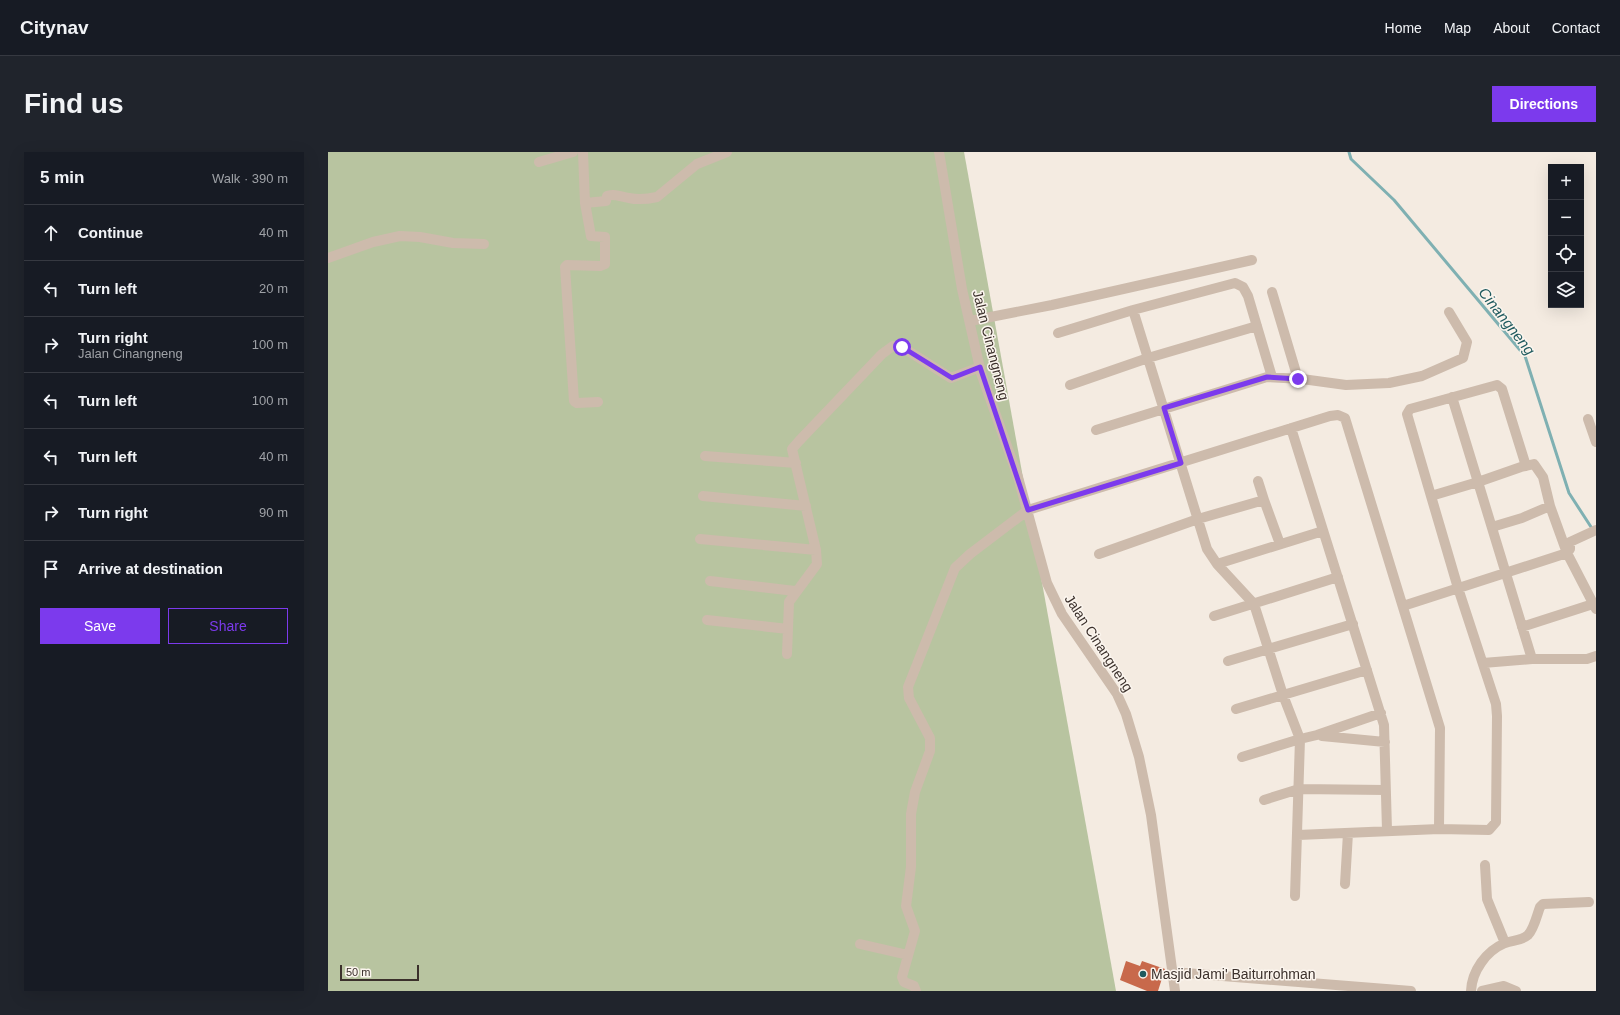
<!DOCTYPE html>
<html lang="en">
<head>
<meta charset="utf-8">
<style>
  body { margin:0; font-family:Helvetica,sans-serif; background:#20242c; color:#f1f3f6 }
  .controls { position:absolute; right:12px; top:12px; display:grid; overflow:hidden; border-radius:0px; box-shadow:0 4px 16px #0002 }
  .controls button { width:36px; height:36px; display:grid; place-items:center; padding:0; border:0; border-bottom:1px solid #363941; background:#171b24; color:#f1f3f6; font:20px sans-serif }
  .scale { position:absolute; left:12px; bottom:10px; width:79px; box-sizing:border-box; padding-left:4px; border:2px solid #3b302b; border-top:0; font-size:11px; line-height:14px; white-space:nowrap; color:#3b302b; -webkit-text-stroke:3px #fbf5ee; paint-order:stroke }
  .stop { position:absolute; width:12px; height:12px; margin:-9px; border:3px solid #7c3aed; border-radius:50%; background:#fff }
  .stop.end { background:#7c3aed; border-color:#fff; box-shadow:0 1px 4px #0008 }
  .list { margin:0; padding:0; list-style:none }
  h2 { display:flex; justify-content:space-between; align-items:center; height:52px; margin:0; padding:0 16px; font-size:17px }
  h2 small { font-size:13px; font-weight:400; color:#9ea1a6 }
  .list li { display:grid; grid-template-columns:26px 1fr auto; gap:12px; align-items:center; box-sizing:border-box; height:56px; padding:0 16px; border-top:1px solid #363941 }
  .list b { display:block; font-size:15px; white-space:nowrap }
  .list p { margin:0; font-size:13px; white-space:nowrap; color:#9ea1a6 }
  .list em { font-size:13px; font-style:normal; color:#9ea1a6 }
  .actions { display:flex; gap:8px; padding:12px 16px }
  .actions a { flex:1; padding:9px 0; border:1px solid #7c3aed; border-radius:0px; text-align:center; font-size:14px; color:#7c3aed }
  .actions .main { background:#7c3aed; color:#fff }
  .icon { flex:none; width:22px; height:22px; fill:none; stroke:currentColor; stroke-width:2; stroke-linecap:round; stroke-linejoin:round }
  .map { position:relative; flex:none; width:1268px; height:839px; overflow:hidden; border-radius:0px }
  header { display:flex; align-items:center; gap:24px; box-sizing:border-box; height:56px; padding:0 20px; background:#171b24; border-bottom:1px solid #363941 }
  header strong { font-size:19px }
  nav { display:flex; gap:22px; margin-inline-start:auto; font-size:14px }
  .intro { display:flex; align-items:center; justify-content:space-between; box-sizing:border-box; height:96px; padding:0 24px }
  h1 { margin:0; font-size:28px }
  .button { padding:10px 18px; border-radius:0px; background:#7c3aed; color:#fff; font-size:14px; font-weight:700 }
  main { display:flex; gap:24px; padding:0 24px }
  aside { flex:1; background:#171b24; border-radius:0px; box-shadow:0 4px 16px #0002 }
  .map>svg:first-child { display:block }
  .green { fill:#b8c4a0 }
  .lines { fill:none; stroke-linecap:round; stroke-linejoin:round }
  .stream { stroke:#7fb0b2; stroke-width:3 }
  .building { fill:#c8694b }
  .minor { stroke:#cdbbac; stroke-width:10 }
  .route { stroke:#7c3aed; stroke-width:5 }
  .poi-dot { fill:#1f5a5e; stroke:#fbf5ee; stroke-width:1.5 }
  .labels { text-anchor:middle; dominant-baseline:central; stroke-width:3; stroke-linejoin:round; paint-order:stroke }
  .street-label { font-size:14px; fill:#3b302b; stroke:#fbf5ee }
  .poi-label { font-size:14px; fill:#3b302b; stroke:#fbf5ee; text-anchor:start }
  .water-label { font-size:15px; font-style:italic; fill:#1f5a5e; stroke:#fbf5ee }
</style>
</head>
<body>
<header>
<strong>Citynav</strong>
<nav><a>Home</a><a>Map</a><a>About</a><a>Contact</a></nav>
</header>
<div class="intro"><h1>Find us</h1><a class="button">Directions</a></div>
<main>
<aside>
<h2>5 min<small>Walk · 390 m</small></h2>
<ul class="list">
<li><svg class="icon" aria-label="ahead" viewBox="0 0 24 24"><path d="M12 20V5M6 11l6-6 6 6"/></svg><div><b>Continue</b></div><em>40 m</em></li>
<li><svg class="icon" aria-label="left" viewBox="0 0 24 24"><path d="M17 20v-9H6M10 6l-5 5 5 5"/></svg><div><b>Turn left</b></div><em>20 m</em></li>
<li><svg class="icon" aria-label="right" viewBox="0 0 24 24"><path d="M7 20v-9h11M14 6l5 5-5 5"/></svg><div><b>Turn right</b><p>Jalan Cinangneng</p></div><em>100 m</em></li>
<li><svg class="icon" aria-label="left" viewBox="0 0 24 24"><path d="M17 20v-9H6M10 6l-5 5 5 5"/></svg><div><b>Turn left</b></div><em>100 m</em></li>
<li><svg class="icon" aria-label="left" viewBox="0 0 24 24"><path d="M17 20v-9H6M10 6l-5 5 5 5"/></svg><div><b>Turn left</b></div><em>40 m</em></li>
<li><svg class="icon" aria-label="right" viewBox="0 0 24 24"><path d="M7 20v-9h11M14 6l5 5-5 5"/></svg><div><b>Turn right</b></div><em>90 m</em></li>
<li><svg class="icon" aria-label="arrive" viewBox="0 0 24 24"><path d="M6 21V4h12l-3 4 3 4H6"/></svg><div><b>Arrive at destination</b></div></li>
</ul>
<div class="actions"><a class="main">Save</a><a>Share</a></div>
</aside>
<div class="map">
<svg width="1268" height="839" viewBox="0 0 1268 839">
  <rect width="100%" height="100%" fill="#f4ebe1"/>
  <path class="green" d="M 0,0 L 636,0 L 788,839 L 0,839 Z"/>
  <g class="lines">
    <path class="stream" d="M 1021,0 L 1023,7 L 1066,48 L 1197,204 L 1241,341 L 1265,378"/>
  </g>
  <path class="building" d="M 798,809 L 812,814 L 814,809 L 837,817 L 830,839 L 819,839 L 792,828 Z"/>
  <g class="lines">
    <path class="minor" d="M 255,0 L 257,51 L 263,84 L 277,85 L 277,112 L 272,114 L 239,113 L 237,115 L 246,249 L 249,251 L 270,250
      M 611,0 L 634,137 L 653,221 L 690,325 L 719,431 L 734,462 L 789,542 L 798,562 L 811,605 L 823,663 L 847,839
      M 211,10 L 245,0
      M 257,51 L 278,49 L 279,44 C 285,41 293,45 301,46 C 310,48 320,47 329,45 L 369,12 L 399,0
      M 0,106 L 45,90 L 72,84 L 92,85 L 125,91 L 156,92
      M 944,140 L 970,227
      M 805,158 L 879,397 L 889,412 L 926,452 L 955,543 L 972,587 L 967,744
      M 642,169 L 724,153 L 924,108
      M 730,181 L 805,158 L 907,131 L 915,135 L 920,144 L 944,225
      M 742,233 L 820,206 L 929,174
      M 1124,245 L 1150,330 L 1193,315 L 1206,312 L 1215,325 L 1222,354 L 1194,366 L 1164,375
      M 1260,267 L 1268,290
      M 963,276 L 1056,573 L 1059,678
      M 768,278 L 939,225 L 974,227 L 1018,233 L 1061,231 L 1094,224 L 1135,206 L 1139,190 L 1121,160
      M 377,304 L 468,311
      M 930,329 L 936,348
      M 375,344 L 478,354
      M 1103,344 L 1079,262 L 1082,257 L 1169,233 L 1174,237 L 1198,314
      M 1222,354 L 1239,401 L 1268,457
      M 372,387 L 488,398
      M 771,402 L 870,367 L 936,348 L 952,392
      M 889,412 L 995,379
      M 382,429 L 467,439
      M 1075,454 L 1239,401 L 1242,397 L 1242,390 L 1268,378
      M 886,464 L 1010,425
      M 379,468 L 460,477
      M 1194,475 L 1265,452
      M 459,502 L 461,450 L 489,412 L 488,398 L 464,297 L 471,289 L 554,202 L 565,194 L 574,195 L 623,226 L 652,215
      M 1204,507 L 1259,507 L 1268,504
      M 900,509 L 1025,472
      M 908,557 L 1039,518
      M 994,584 L 1057,590
      M 914,605 L 972,587 L 989,583 L 1053,561
      M 936,648 L 971,637 L 1057,638
      M 1111,677 L 1161,678 L 1168,670 L 1169,564 L 1168,552 L 1130,436 L 1103,344 L 1150,330 L 1204,507 L 1155,511
      M 1157,713 L 1159,747 L 1177,791
      M 1017,732 L 1020,681
      M 532,792 L 580,803
      M 845,820 L 1083,839
      M 588,839 L 586,834 L 576,830 L 574,825 L 587,779 L 578,754 L 583,715 L 583,662 L 587,640 L 602,599 L 602,586 L 581,546 L 580,535 L 627,416 L 642,402 L 700,358 L 1002,264 L 1010,263 L 1017,266 L 1112,576 L 1111,677 L 970,683
      M 1143,839 C 1144,819 1158,799 1177,791 C 1185,788 1193,789 1200,783 C 1206,777 1209,763 1212,755 L 1215,752 L 1261,750
      M 1154,839 L 1176,834 L 1188,839"/>
  </g>
  <g class="lines">
    <path class="route" d="M 574,195 L 624,226 L 652,215 L 700,358 L 853,311 L 836,256 L 939,225 L 970,227"/>
  </g>
  <circle class="poi-dot" cx="815" cy="822" r="4"/>
  <g class="labels">
    <g class="street-label">
      <text transform="translate(663 193) rotate(76)">Jalan Cinangneng</text>
      <text transform="translate(771 491) rotate(57)">Jalan Cinangneng</text>
    </g>
    <g class="poi-label">
      <text x="823" y="822">Masjid Jami' Baiturrohman</text>
    </g>
    <g class="water-label">
      <text transform="translate(1179 169) rotate(52)">Cinangneng</text>
    </g>
  </g>
</svg>
<div class="controls">
<button>+</button>
<button>−</button>
<button><svg class="icon" aria-label="locate" viewBox="0 0 24 24"><circle cx="12" cy="12" r="6"/><path d="M12 2v4M12 18v4M2 12h4M18 12h4"/></svg></button>
<button><svg class="icon" aria-label="layers" viewBox="0 0 24 24"><path d="M12 4l9 5-9 5-9-5zM3 14l9 5 9-5"/></svg></button>
</div>
<div class="scale">50 m</div>
<div class="stop" style="left:574px;top:195px"></div>
<div class="stop end" style="left:970px;top:227px"></div>
</div>
</main>
</body>
</html>
